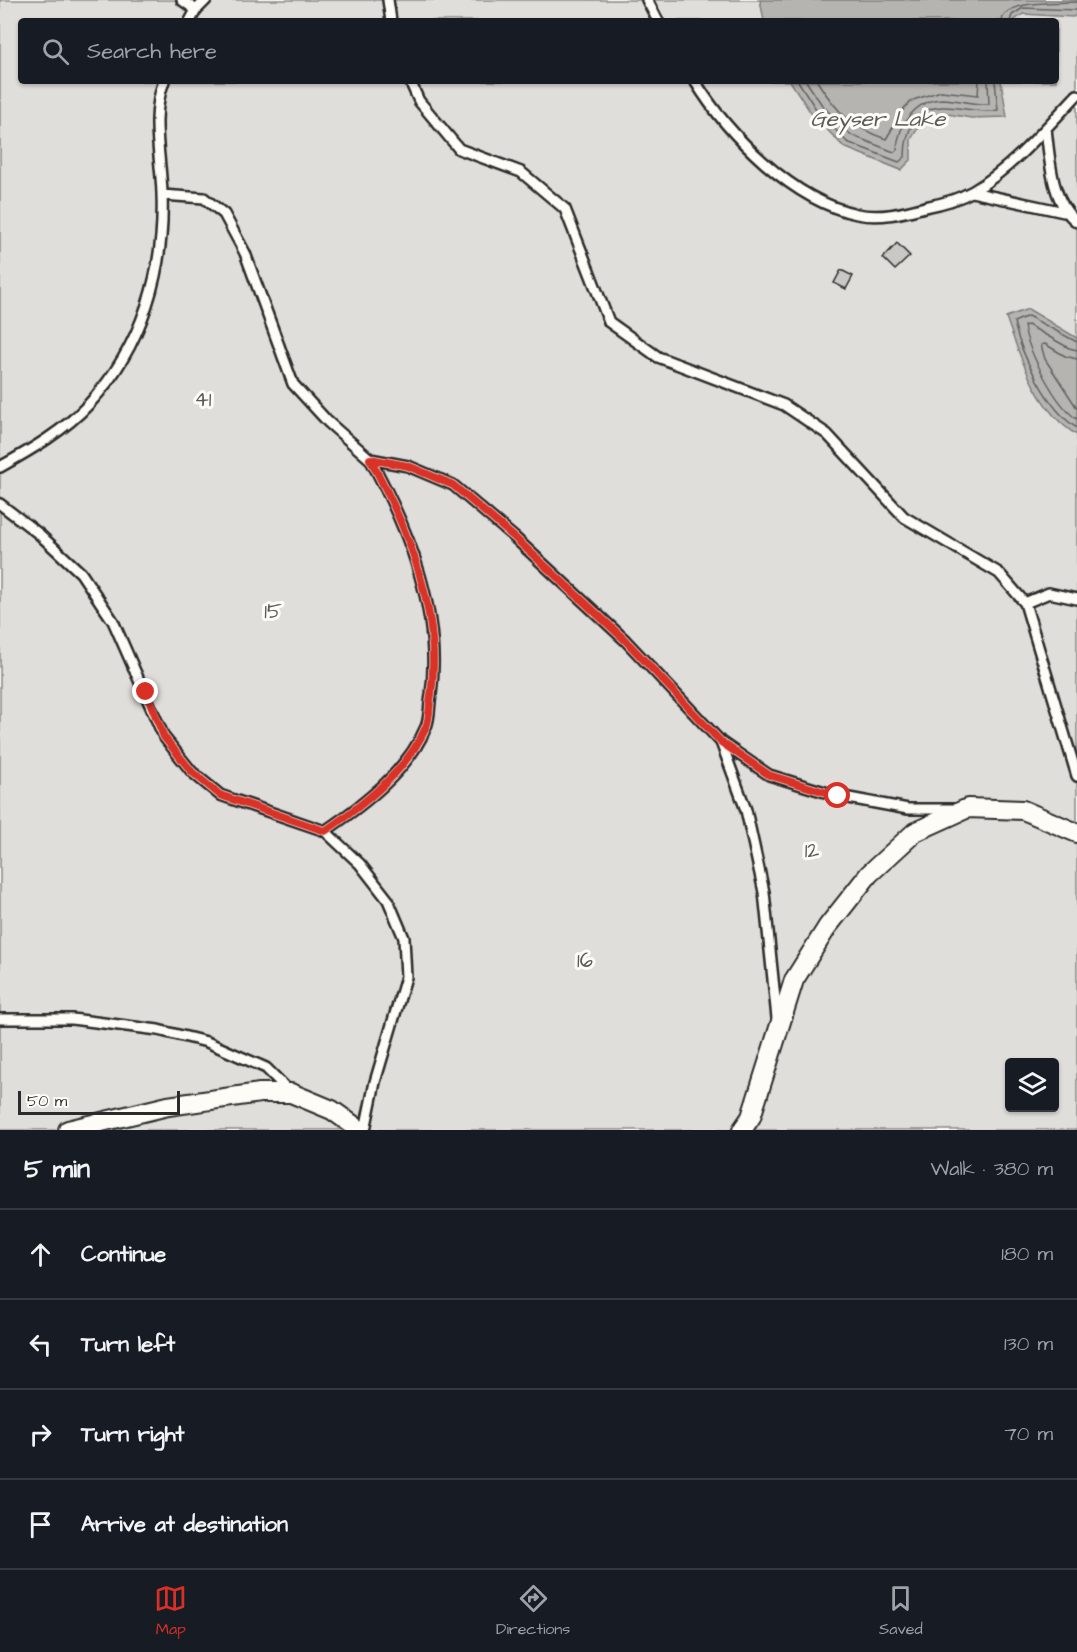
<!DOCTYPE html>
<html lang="en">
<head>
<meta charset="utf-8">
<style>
  body { margin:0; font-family:"Architects Daughter",sans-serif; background:#242831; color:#f1f3f6 }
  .controls { position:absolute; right:18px; bottom:18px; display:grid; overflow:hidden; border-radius:6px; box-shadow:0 2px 4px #0004 }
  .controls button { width:54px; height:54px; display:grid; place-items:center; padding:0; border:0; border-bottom:2px solid #363941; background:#171b24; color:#f1f3f6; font:30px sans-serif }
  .scale { position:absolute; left:18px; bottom:15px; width:162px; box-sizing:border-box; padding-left:6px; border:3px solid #2b2b2b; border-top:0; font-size:16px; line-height:21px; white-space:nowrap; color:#2b2b2b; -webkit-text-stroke:4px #fdfcf7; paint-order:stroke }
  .stop { position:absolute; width:18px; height:18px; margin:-14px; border:4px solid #d93025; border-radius:50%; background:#fff }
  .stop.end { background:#d93025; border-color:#fff; box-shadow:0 2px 6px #0008 }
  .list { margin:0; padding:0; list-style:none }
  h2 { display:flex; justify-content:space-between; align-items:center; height:78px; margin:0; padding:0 24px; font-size:26px }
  h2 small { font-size:20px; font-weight:400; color:#9ea1a6 }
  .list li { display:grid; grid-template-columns:39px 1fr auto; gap:18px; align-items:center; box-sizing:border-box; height:90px; padding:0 24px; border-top:2px solid #363941 }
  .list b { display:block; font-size:22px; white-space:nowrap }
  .list em { font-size:20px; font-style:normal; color:#9ea1a6 }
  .icon { flex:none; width:33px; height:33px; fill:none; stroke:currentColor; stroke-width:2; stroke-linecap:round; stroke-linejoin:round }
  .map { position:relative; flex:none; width:1077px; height:1130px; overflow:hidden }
  .search { position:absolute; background:#171b24; box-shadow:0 2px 4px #0004; left:18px; right:18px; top:18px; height:66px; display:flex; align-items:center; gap:15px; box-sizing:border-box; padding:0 21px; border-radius:6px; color:#9ea1a6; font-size:22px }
  .sheet { height:438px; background:#171b24 }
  nav { display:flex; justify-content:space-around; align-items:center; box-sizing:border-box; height:84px; border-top:2px solid #363941; background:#171b24; font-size:16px; color:#9ea1a6 }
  nav a { display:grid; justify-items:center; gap:3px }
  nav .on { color:#d93025 }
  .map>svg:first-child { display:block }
  .green { fill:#dfdeda; stroke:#858482; stroke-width:1.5; fill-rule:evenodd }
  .water { fill:#b5b4b1; stroke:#7e7d7b; stroke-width:1.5 }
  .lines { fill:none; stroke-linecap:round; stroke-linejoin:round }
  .shore { stroke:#626261; stroke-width:1.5 }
  .building { fill:#c9c8c4; stroke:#2b2b2b; stroke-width:1.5 }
  .lane-casing { stroke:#2b2b2b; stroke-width:14 }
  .street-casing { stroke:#2b2b2b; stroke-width:22 }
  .lane { stroke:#fdfcf7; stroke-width:9 }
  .street { stroke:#fdfcf7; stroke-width:18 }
  .route { stroke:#d93025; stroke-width:8 }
  .labels { text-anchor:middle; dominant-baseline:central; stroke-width:6; stroke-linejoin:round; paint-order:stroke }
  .park-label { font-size:21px; fill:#585857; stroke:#fdfcf7 }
  .water-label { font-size:22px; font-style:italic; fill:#5b5b5a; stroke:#fdfcf7 }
</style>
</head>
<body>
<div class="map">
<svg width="1077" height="1130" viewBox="0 0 1077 1130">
  <rect width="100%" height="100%" fill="#fdfcf7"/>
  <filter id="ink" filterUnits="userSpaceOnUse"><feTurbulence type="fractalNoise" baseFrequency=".0167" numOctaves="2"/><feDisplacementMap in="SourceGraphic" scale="12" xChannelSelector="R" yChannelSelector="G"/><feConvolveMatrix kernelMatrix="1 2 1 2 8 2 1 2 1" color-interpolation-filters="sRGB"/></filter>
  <g filter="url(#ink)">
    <path class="green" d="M 0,0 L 1077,0 L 1077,1130 L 0,1130 ZM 21,21 L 1056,21 L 1056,81 L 21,81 ZM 1010,1062 L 1054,1062 L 1054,1108 L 1010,1108 Z"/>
    <path class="water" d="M 760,0 L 1077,0 L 1077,14 L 1073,17 L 1023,14 L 1013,21 L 764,21 Z
      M 790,81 L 1001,81 L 1007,117 L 971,118 L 942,113 L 923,120 L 911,139 L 911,160 L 901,170 L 844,147 L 811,113 Z
      M 1028,309 L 1077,338 L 1077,435 C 1037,411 1021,359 1006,317 Z"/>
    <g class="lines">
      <path class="shore" d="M 1002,21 C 1004,0 1056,3 1077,2
        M 1010,21 L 1012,15 L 1023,8 L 1077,10
        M 798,81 L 816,109 L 847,142 L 899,162 L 905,157 C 905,133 914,108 942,107 C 961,106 978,114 998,110 L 995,81
        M 806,81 L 822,105 L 851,135 L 894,152 L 897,150 C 898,125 915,100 942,99 C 958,99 972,105 989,104 L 988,81
        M 817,81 C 836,111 852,128 886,139 L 905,107 L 913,100 L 941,91 L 978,95 L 979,81
        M 1077,342 L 1028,316 L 1014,322 C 1021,355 1048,410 1077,428
        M 1077,350 L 1069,348 L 1028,325 L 1024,326 C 1028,351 1056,406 1077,419
        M 1077,359 L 1065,356 L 1045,344 L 1041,345 L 1045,359 L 1077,408"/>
    </g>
    <path class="building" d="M 897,243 L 910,256 L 895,270 L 883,258 Z
      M 841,270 L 853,276 L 846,289 L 834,283 Z"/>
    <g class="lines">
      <defs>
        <path id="lane" d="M 182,0 L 196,10
          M 388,0 L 391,21
          M 647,0 L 658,21
          M 190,21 L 196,10 L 206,0
          M 410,81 L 419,101 L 459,149 L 521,172 L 565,209 L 609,322 L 658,357 L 784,405 L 827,434 L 904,517 L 999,573 L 1025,603 L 1077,776
          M 695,81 C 728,135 793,201 857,214 C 880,219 903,213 925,207 C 941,204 959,199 973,191 C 1012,168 1046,128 1077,95
          M 1046,129 C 1050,160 1051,202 1077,222
          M 972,192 L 1064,212
          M 162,195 L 204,198 L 224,214 L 245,253 L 293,384 L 328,422 L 370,459 L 408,466 L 453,485 L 514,537 L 625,640 L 721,742 L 769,775 L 838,796 L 908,809 L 957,809
          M 0,467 C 31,450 65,430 89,404 C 142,347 165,271 162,194 C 161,156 150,117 164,81
          M 0,504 L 39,534 L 81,573 L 113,621 L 164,737 L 192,772 L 220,795 L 325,831 L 360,864 L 388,900 L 404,938 L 406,977 L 375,1082 L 365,1130
          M 1025,603 L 1049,593 L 1077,599
          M 721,742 L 746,810 L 764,892 L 777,1018
          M 325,831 C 363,805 408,771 426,727 C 430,718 429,705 431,695 C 442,613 409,530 370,459
          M 0,1019 L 72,1019 L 158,1030 L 207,1042 L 266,1068 L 289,1091"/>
        <path id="street" d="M 68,1130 L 168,1106 L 260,1093 L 291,1093 L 332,1110 L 360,1130
          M 742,1130 L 751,1117 L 794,980 L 828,926 L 869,874 L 915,832 L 968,808 L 1023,810 L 1077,833"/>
      </defs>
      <use href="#lane" class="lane-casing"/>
      <use href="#street" class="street-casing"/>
      <use href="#lane" class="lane"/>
      <use href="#street" class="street"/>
    </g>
  </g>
  <g class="lines" filter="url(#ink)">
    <path class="route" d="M 146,692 L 164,737 L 192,772 L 220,795 L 325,831 C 363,805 407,771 426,727 C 430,718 429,705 431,695 C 442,613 409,530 370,459 L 408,466 L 453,485 L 514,537 L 625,640 L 721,742 L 769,775 L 838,796"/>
  </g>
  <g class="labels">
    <g class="park-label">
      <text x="203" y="399">41</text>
      <text x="273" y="611">15</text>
      <text x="812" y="850">12</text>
      <text x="585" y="960">16</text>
    </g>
    <g class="water-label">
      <text x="878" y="119">Geyser Lake</text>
    </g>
  </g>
</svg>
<div class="controls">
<button><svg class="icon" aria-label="layers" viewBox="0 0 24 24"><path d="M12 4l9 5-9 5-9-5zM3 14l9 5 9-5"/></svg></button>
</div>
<div class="scale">50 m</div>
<div class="stop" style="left:838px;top:796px"></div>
<div class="stop end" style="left:146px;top:692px"></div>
<div class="search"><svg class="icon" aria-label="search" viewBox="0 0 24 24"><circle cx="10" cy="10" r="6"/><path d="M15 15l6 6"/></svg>Search here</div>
</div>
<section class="sheet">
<h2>5 min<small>Walk · 380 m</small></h2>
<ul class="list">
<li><svg class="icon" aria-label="ahead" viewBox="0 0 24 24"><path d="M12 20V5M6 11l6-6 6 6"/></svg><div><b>Continue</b></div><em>180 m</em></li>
<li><svg class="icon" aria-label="left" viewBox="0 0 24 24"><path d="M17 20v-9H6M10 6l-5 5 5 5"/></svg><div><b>Turn left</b></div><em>130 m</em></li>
<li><svg class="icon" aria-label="right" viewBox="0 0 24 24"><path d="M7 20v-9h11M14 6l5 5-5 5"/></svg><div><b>Turn right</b></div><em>70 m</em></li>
<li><svg class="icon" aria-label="arrive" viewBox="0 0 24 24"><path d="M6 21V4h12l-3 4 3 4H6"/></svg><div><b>Arrive at destination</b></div></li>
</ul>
</section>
<nav>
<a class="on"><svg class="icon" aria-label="map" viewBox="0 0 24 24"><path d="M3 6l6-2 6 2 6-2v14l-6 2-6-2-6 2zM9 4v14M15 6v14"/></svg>Map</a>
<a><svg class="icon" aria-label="directions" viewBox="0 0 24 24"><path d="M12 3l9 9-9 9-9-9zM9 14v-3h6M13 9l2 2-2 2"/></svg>Directions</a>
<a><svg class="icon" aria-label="saved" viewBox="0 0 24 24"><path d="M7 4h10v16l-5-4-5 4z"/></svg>Saved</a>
</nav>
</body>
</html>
